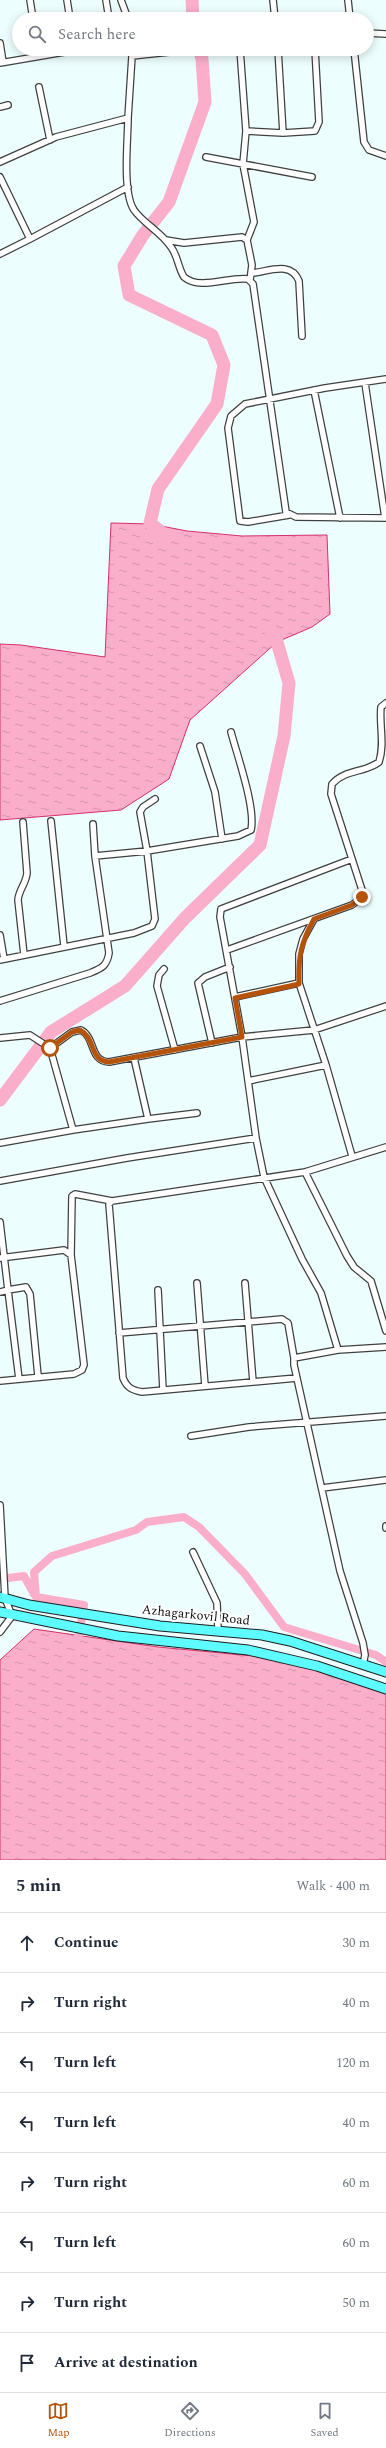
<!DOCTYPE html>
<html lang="en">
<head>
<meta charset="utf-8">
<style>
  body { margin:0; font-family:Spectral,serif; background:#f2f2f3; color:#1f2937 }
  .stop { position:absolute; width:12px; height:12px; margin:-9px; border:3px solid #b45309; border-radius:50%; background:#fff }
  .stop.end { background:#b45309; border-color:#fff; box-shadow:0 1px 4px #0008 }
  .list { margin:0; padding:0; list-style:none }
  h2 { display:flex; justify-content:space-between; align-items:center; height:52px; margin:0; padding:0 16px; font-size:17px }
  h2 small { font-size:13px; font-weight:400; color:#747a83 }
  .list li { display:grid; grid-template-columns:26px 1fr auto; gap:12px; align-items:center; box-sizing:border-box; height:60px; padding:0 16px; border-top:1px solid #e0e1e3 }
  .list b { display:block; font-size:15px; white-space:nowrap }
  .list em { font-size:13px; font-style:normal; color:#747a83 }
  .icon { flex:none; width:22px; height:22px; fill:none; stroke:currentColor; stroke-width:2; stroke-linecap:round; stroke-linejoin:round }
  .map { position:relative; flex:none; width:386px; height:1860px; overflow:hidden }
  .search { position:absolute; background:#fff; box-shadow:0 2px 10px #0003; left:12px; right:12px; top:12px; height:44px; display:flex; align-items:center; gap:10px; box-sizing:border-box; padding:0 14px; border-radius:22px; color:#747a83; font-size:15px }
  .sheet { height:532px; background:#fff }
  nav { display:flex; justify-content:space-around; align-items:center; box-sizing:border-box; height:56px; border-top:1px solid #e0e1e3; background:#fff; font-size:11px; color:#747a83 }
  nav a { display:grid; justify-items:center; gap:2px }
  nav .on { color:#b45309 }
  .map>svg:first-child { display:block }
  .water { fill:url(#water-ripples); stroke:#d5306a }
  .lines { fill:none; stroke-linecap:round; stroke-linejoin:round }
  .canal { stroke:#faaeca; stroke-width:8 }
  .river { stroke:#faaeca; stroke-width:13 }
  .minor-casing { stroke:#404040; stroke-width:8 }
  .primary-casing { stroke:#1e1e1e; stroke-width:11 }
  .minor { stroke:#fff; stroke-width:5.5 }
  .primary { stroke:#5dfdff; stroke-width:9 }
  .route { stroke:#b45309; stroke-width:5 }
  .labels { text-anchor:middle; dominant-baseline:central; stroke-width:4; stroke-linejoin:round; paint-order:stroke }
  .street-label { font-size:13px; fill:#0d0d0d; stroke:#fff }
</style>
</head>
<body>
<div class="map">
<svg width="386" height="1860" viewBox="0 0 386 1860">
  <defs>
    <pattern id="water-ripples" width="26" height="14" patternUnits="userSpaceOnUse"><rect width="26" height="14" fill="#faaeca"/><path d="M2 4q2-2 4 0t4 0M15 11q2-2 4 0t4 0" fill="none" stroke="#d594ac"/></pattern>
  </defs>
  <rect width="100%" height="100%" fill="#edfeff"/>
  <path class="water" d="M 111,523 L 151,524 L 187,531 L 242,536 L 327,535 L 330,614 L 312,627 L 277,642 L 190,720 L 169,779 L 121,810 L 0,820 L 0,644 L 21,645 L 105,657 Z
    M 34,1629 L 158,1647 L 253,1656 L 312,1669 L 386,1693 L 386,1860 L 0,1860 L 0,1660 Z"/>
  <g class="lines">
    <path class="canal" d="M 0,1579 L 24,1576 L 34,1594
      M 73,1644 L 79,1635 L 84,1605 L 36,1597 L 34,1572 L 52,1556 L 136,1530 L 147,1522 L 184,1517 L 199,1527 L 245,1574 L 284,1627 L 376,1655 L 386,1662"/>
    <path class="river" d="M 192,0 L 193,19
      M 164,534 L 150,523 L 158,489 L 217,404 L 224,365 L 212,335 L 129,295 L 124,266 L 143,235 L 169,202 L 205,102 L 202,59 L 199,49
      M 0,1100 L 51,1032 L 125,986 L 185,918 L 260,845 L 284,736 L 289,683 L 275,635 L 269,628"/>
    <defs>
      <path id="minor" d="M 30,0 L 33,19
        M 67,0 L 70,19
        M 106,0 L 109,19
        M 121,0 L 128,19
        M 273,0 L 275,19
        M 348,0 L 350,19
        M 367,33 L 386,34
        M 0,43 L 3,62
        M 132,49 L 132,56 L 197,49
        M 240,49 L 246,131 L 243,164 L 254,222 L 247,240
        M 278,49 L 283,133
        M 354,49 L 364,142 L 369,150 L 386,156
        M 0,63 L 82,49
        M 39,87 L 50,140
        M 0,107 L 8,105
        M 128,118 L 132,56
        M 246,131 L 283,133 L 315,131 L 319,122 L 315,49
        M 206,157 L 312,177
        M 0,162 L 56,137 L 128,118 C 128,140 122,192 134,210 C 144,224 161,232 171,247 C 178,256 178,268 184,277 C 200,291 229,276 248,279 L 253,284 L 286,512 L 296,517 L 386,518
        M 0,177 L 30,239 L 128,187
        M 166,240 L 184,243 L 242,237 L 247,240 L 252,265 L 250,280
        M 0,254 L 30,239
        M 253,273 C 270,271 291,261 299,281 L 302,336
        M 365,383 L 385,518
        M 314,390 L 340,518
        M 289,515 L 248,522 L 240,521 L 228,428 L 231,416 L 245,404 L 325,388 L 386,379
        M 200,746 L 215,792 L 222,839
        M 51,821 L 64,946
        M 23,822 L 27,873 C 26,884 19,889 18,900 L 24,955
        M 93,824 L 95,856
        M 314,919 L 303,939 L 299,954 L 299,983 L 326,1065 L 352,1156
        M 0,935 L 4,959
        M 227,950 L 352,905 L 362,897 L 362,890 L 331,794 L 332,784 C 345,769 365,773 379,762 C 385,744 379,725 381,707 L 386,703
        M 0,960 L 134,933 L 152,926 L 155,919 L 147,851 L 238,836 L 251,830 C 256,808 237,755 231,732
        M 164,969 L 159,975 L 157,986 L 175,1050
        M 235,997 L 299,983
        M 0,1001 L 90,973 C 102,968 107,966 109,953 L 95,856 L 147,851 L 140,812 L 143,807 L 155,799
        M 0,1038 L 30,1035 L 50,1048 L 72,1032 L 81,1030 C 96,1038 89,1061 109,1062 L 242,1037 L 220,917 L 221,909 L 352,859
        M 212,1043 L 198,983 L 205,977 L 230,967
        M 248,1081 L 326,1065
        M 148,1119 L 197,1113
        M 73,1130 L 148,1119 L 134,1058
        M 0,1143 L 73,1130 L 50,1048
        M 305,1172 L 347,1256 L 354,1267 L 371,1281 L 386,1331
        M 0,1181 L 127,1158 L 256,1138
        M 0,1222 L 8,1290 L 0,1292
        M 71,1255 L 72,1196 L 75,1194 L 112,1201
        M 0,1258 L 64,1250 L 71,1255 L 84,1365 L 82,1370 L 74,1374 L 0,1381
        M 197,1283 L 205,1386
        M 245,1283 L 253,1382
        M 158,1290 L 163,1390
        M 119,1333 L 282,1319 L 288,1323 L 294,1358
        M 338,1350 L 386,1347
        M 297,1378 L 142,1392 C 132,1390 127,1388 123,1378 L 109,1204 L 112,1201 L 305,1172 L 386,1147
        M 19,1379 L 8,1290 L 26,1287 L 30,1294 L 38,1376
        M 191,1436 L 249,1427 L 386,1416
        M 322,1488 L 386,1480
        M 0,1505 L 5,1598 L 12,1616 L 0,1632
        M 386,1526 L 386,1528
        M 193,1552 L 217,1603 L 218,1630
        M 363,1665 L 365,1655 L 363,1643 L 340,1571 L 294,1365 L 294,1358 L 338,1350 L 321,1293 L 302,1259 L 264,1177 L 256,1138 L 242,1037 L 314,1030 L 386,1006"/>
      <path id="primary" d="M 0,1597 L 29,1605 L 160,1626 L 262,1635 L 290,1641 L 386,1672
        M 0,1612 L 118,1636 L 248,1650 L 317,1666 L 386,1689"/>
    </defs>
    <use href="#minor" class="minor-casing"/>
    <use href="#primary" class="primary-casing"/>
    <use href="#minor" class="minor"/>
    <use href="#primary" class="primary"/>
  </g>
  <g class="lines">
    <path class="route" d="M 50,1048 L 72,1032 L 80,1030 C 96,1038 89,1061 109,1062 L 242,1037 L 235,998 L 299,984 C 298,956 301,943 314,919 L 352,905 L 362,897"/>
  </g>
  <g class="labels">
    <g class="street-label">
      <text transform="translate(196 1615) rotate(6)">Azhagarkovil Road</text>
    </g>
  </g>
</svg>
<div class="stop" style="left:50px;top:1048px"></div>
<div class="stop end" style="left:362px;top:897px"></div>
<div class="search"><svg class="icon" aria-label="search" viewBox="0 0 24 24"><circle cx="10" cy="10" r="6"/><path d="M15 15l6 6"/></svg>Search here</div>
</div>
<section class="sheet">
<h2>5 min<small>Walk · 400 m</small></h2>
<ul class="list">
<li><svg class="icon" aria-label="ahead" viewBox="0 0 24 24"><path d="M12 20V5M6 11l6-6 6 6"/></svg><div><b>Continue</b></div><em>30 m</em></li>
<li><svg class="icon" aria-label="right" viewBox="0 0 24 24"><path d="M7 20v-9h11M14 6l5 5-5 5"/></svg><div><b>Turn right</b></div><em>40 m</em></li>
<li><svg class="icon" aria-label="left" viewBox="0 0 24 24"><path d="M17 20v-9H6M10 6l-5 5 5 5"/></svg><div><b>Turn left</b></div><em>120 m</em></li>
<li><svg class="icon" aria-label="left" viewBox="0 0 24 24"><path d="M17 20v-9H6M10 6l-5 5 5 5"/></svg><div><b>Turn left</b></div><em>40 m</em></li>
<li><svg class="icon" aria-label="right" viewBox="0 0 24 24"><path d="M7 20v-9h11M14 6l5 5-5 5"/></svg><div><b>Turn right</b></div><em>60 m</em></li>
<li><svg class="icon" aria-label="left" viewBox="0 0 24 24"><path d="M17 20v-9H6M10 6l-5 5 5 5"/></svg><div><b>Turn left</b></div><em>60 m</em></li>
<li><svg class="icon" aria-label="right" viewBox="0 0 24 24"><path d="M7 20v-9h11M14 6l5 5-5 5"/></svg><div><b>Turn right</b></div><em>50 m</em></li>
<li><svg class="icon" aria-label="arrive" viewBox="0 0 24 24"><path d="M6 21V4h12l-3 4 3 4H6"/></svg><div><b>Arrive at destination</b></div></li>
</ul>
</section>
<nav>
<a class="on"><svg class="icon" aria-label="map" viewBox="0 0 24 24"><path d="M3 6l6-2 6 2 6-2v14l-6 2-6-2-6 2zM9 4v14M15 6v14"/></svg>Map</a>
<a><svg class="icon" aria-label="directions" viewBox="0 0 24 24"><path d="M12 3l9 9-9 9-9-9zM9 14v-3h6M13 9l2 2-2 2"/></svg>Directions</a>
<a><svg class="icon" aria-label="saved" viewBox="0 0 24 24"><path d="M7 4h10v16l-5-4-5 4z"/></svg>Saved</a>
</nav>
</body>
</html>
